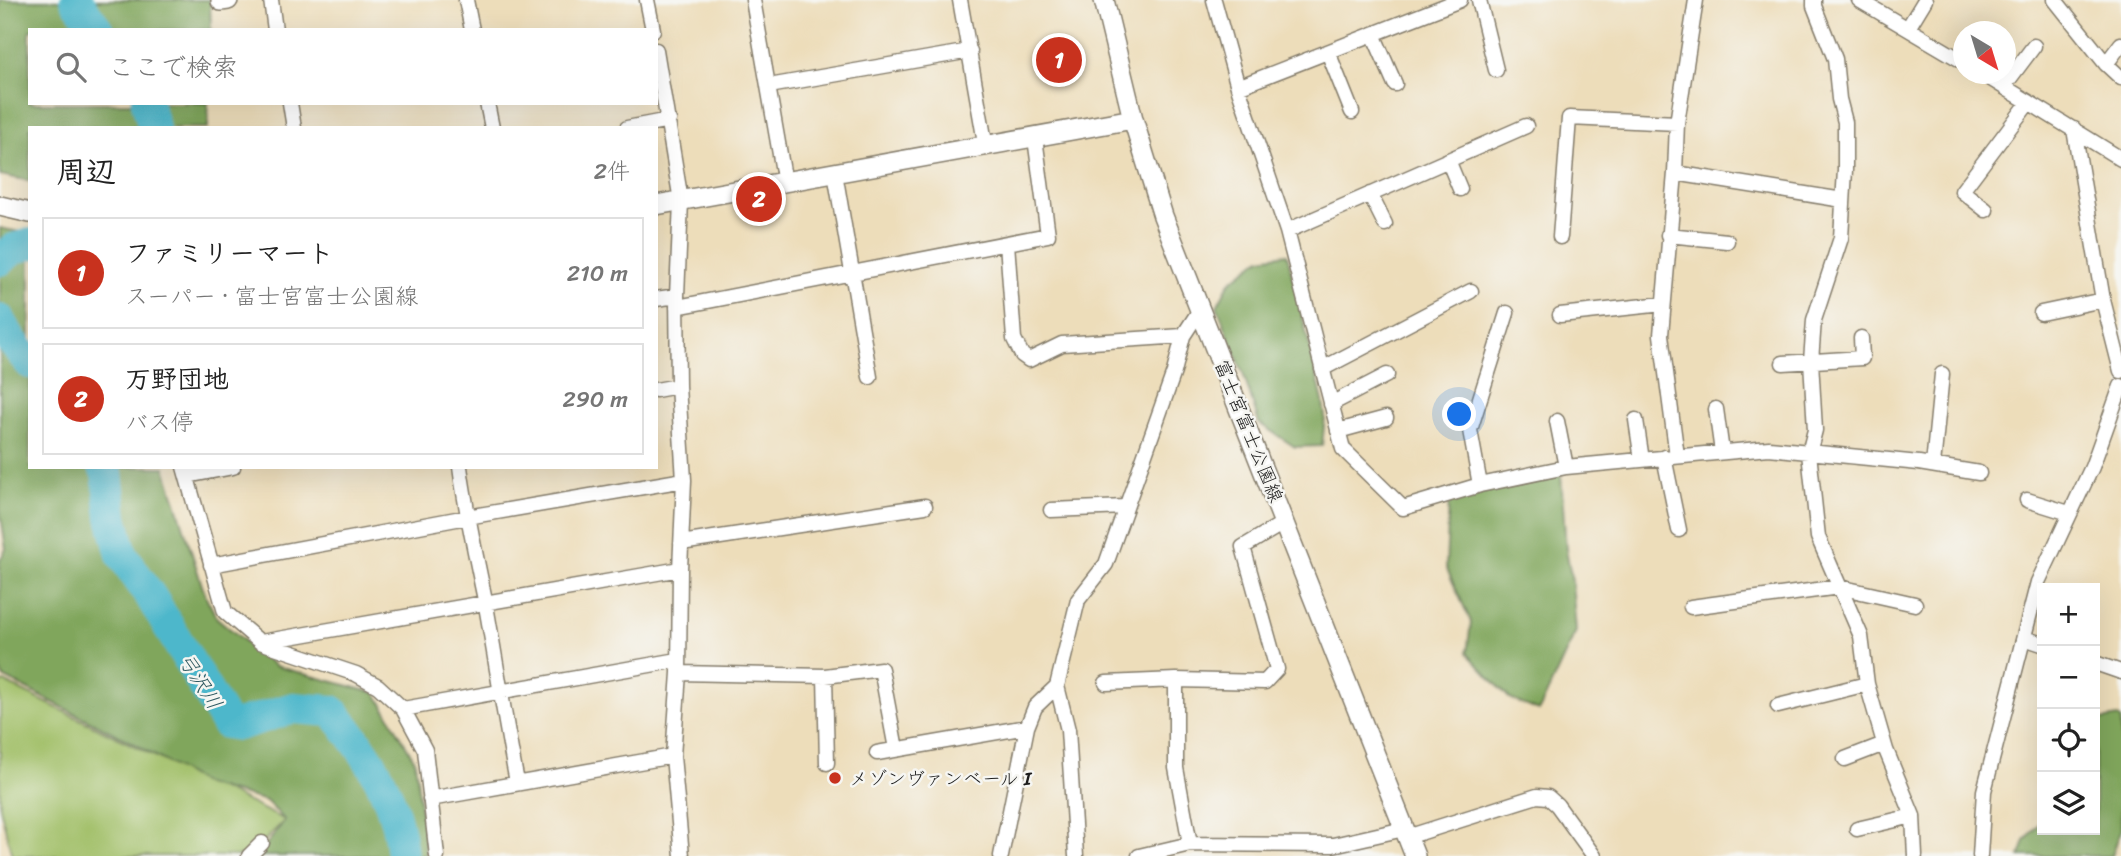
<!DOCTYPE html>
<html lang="ja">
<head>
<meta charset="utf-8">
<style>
  body { margin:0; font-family:Sriracha,"Klee One",sans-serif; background:#f2f2f2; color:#222 }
  .controls { position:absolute; right:21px; bottom:21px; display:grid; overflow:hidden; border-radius:0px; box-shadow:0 7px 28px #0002 }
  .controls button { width:63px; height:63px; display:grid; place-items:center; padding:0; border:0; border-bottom:2px solid #e0e0e0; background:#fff; color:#222; font:35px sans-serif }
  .compass { position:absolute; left:1953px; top:21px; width:63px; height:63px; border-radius:50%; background:#fff; box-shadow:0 7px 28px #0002; rotate:142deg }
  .you { position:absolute; left:1460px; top:415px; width:24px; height:24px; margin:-18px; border:5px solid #fff; border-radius:50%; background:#1a73e8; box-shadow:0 0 0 10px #1a73e833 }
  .badge { display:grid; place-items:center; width:46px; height:46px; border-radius:50%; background:#c8321e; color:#fff; font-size:23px; font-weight:700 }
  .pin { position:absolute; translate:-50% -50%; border:4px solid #fff; box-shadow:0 2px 7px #0006 }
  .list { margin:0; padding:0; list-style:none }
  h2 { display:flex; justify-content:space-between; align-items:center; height:91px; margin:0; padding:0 28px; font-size:30px }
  h2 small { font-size:23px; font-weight:400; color:#767676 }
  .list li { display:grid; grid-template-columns:46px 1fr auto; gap:21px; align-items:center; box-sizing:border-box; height:112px; margin:0 14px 14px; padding:0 14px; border:2px solid #e0e0e0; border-radius:0px }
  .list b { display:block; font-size:26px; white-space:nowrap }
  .list p { margin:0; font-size:23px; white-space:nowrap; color:#767676 }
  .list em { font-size:23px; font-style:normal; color:#767676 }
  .icon { flex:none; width:38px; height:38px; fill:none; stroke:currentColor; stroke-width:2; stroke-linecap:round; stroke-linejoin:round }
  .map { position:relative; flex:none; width:2121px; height:856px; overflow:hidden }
  .search { position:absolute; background:#fff; box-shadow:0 7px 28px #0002; left:28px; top:28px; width:630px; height:77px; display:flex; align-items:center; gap:18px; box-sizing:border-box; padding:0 24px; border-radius:0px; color:#767676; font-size:26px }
  .panel { position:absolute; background:#fff; box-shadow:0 7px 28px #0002; left:28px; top:126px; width:630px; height:343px; border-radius:0px }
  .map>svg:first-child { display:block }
  .green { fill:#a1bf68; stroke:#5e6e42; stroke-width:2 }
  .forest { fill:#80a65c; stroke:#4e613c; stroke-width:2 }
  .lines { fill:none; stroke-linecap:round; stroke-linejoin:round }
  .river { stroke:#4db7cb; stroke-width:32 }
  .street-casing { stroke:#847c6b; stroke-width:17 }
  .secondary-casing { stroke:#847c6b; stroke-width:22 }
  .street { stroke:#fff; stroke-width:14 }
  .secondary { stroke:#fff; stroke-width:19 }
  .poi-dot { fill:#c8321e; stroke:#f6f6f2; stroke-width:2.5 }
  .labels { text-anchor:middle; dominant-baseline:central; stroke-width:5; stroke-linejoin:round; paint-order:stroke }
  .street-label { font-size:19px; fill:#1c1c1c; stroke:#f6f6f2 }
  .poi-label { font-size:19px; fill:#1c1c1c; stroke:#f6f6f2; text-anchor:start }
  .water-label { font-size:21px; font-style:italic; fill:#305a62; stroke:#f6f6f2 }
</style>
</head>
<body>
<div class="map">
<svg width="2121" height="856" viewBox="0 0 2121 856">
  <rect width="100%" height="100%" fill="#f6f6f2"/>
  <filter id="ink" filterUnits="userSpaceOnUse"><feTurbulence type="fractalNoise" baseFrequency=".0143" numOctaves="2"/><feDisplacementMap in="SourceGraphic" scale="14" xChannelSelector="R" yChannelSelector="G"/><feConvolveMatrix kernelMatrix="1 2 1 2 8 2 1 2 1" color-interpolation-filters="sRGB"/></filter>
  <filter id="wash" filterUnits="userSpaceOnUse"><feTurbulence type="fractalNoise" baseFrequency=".00686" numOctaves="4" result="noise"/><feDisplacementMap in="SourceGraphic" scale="28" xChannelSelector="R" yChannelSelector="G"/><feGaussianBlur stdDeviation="1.57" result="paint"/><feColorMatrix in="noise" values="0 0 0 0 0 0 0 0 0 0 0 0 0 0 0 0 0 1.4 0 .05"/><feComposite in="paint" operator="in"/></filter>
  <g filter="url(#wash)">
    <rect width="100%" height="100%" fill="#edddba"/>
    <path class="green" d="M 4,682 L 285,820 L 249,856 L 12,856 L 0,808 L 0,684 Z"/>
    <path class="forest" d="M 0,0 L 210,0 L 211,30 L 30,30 L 30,103 L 208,103 L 208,128 L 30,128 L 30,181 L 0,175 Z
      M 0,228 L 30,234 L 30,467 L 165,467 L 205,595 L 217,618 L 275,666 L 376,693 L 415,761 L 426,856 L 249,856 L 264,848 L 285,820 L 266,801 L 204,784 L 137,745 L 3,677 L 0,670 L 0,560 L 6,549 L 0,510 Z
      M 1287,254 L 1323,401 L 1325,417 L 1322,446 L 1295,447 L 1259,423 L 1243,373 L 1217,306 L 1230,282 L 1261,258 Z
      M 1561,475 L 1566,549 L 1572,581 L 1576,631 L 1539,711 L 1510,699 L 1467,653 L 1471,622 L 1446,567 L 1449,499 Z
      M 2118,717 L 2121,719 L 2121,829 L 2112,856 L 2020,856 L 2025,841 L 2042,820 L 2042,830 L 2095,830 L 2095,721 Z"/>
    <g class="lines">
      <path class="river" d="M 76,0 L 98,30
        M 147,103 L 154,128
        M 0,260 L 13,249 L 30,244
        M 0,320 L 11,340 L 30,363
        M 104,467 L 107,473 L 112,517 L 122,555 L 151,597 L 226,723 L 238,725 L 293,708 L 332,711 C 369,754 397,797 402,856"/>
    </g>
  </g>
  <g filter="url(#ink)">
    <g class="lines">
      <defs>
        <path id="street" d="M 271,0 L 275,30
          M 466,0 L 472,30
          M 647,0 L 653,30
          M 753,0 L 785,183
          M 960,0 L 986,148
          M 1214,0 L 1238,87 L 1287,231 L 1343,449 L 1403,508 L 1480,485 L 1566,467 L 1769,448 L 1919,463 L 1979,473
          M 1479,0 L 1496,70
          M 1814,0 L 1814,6 L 1835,59 L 1839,99 L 1845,122 L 1845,170 L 1841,238 L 1814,320 L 1811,361 L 1815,430 L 1809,453 L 1818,537 L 1861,636 L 1867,684 L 1886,750 L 1913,816 L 1915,856
          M 1859,0 L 1964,62
          M 2055,0 L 2106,64 L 2121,78
          M 1908,28 L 1925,0
          M 1373,34 L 1395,84
          M 656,50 L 681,201 L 677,296 L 678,386 L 684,480 L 680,569 L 679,673 L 673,756 L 682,856
          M 1328,52 L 1352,112
          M 2106,64 L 2121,44
          M 1983,74 L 2121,159
          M 769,86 L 970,51
          M 2004,86 L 2034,46
          M 1238,87 L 1460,0
          M 290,103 L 294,128
          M 487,103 L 492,128
          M 627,128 L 669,120
          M 2074,129 L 2103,300 L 2121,371
          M 1448,160 L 1460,189
          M 835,173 L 870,377
          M 1675,173 L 1843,200
          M 1370,194 L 1385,224
          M 1986,210 L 1962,191 L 2029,102
          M 1287,231 L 1526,126
          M 1668,235 L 1727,241
          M 1560,237 L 1569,118 L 1677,123
          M 1007,243 L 1014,339 L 1022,355 L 1029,360 L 1062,344 L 1183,336
          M 656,299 L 677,296
          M 677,307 L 1048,235 L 1035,138
          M 2041,313 L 2103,300
          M 1560,315 L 1663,304
          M 1783,363 L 1862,358 L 1861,338
          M 1322,369 L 1471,291
          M 656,390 L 678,386
          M 1331,404 L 1387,375
          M 1716,409 L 1722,452
          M 1636,420 L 1642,460
          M 1557,421 L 1566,467
          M 1338,431 L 1386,418
          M 1677,456 L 1661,335 L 1675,173 L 1677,123 L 1696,0
          M 1664,457 L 1679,530
          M 1933,465 L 1942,374
          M 184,467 L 225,612 L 260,642 L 356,674 L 378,686 L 403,709 L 425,750 L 437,856
          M 460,467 C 466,512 476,556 485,600 C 496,661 505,722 517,782
          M 187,476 L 233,467
          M 1480,485 L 1470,430 L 1507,313
          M 2027,500 L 2069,513
          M 1051,510 L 1126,507
          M 681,543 L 925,506
          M 211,565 L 467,517 L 684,480
          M 1691,607 L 1839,587 L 1915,604
          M 2024,638 L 2042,644
          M 261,642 L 680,569
          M 2095,663 L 2121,672
          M 679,673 L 825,676 L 881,669 L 896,749
          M 825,676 L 827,763
          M 1176,680 L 1176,768 L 1190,844
          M 1106,683 L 1176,680 L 1265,682 L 1277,669 L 1243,547 L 1285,522
          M 1057,686 L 1068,730 L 1076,856
          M 1778,706 L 1867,684
          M 403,709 L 678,660
          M 877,753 L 1027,727
          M 1845,759 L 1884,744
          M 430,799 L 673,756
          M 1857,829 L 1913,816
          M 1407,837 L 1537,796 L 1548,797 L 1557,805 L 1594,856
          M 249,856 L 262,843
          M 1001,856 L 1027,727 L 1035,707 L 1057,686 L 1078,600 L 1106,564 L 1174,372 L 1183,336 L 1200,310
          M 1139,856 L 1190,844 L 1333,845 L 1404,829
          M 1980,856 L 1984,791 L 2038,582 L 2092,467 L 2121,386"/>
        <path id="secondary" d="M 1104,0 L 1133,119 L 1163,216 L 1415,856
          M 221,1 L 228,0
          M 656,205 L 1133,119
          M 0,206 L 30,213"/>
      </defs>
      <use href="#street" class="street-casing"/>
      <use href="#secondary" class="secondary-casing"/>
      <use href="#street" class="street"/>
      <use href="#secondary" class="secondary"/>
    </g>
  </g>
  <circle class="poi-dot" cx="835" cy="778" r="7"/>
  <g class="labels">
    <g class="street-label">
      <text transform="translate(1249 431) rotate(68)">富士宮富士公園線</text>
    </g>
    <g class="poi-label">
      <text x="849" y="778">メゾンヴァンベール I</text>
    </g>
    <g class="water-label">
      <text transform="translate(200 681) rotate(58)">弓沢川</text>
    </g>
  </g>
</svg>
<div class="controls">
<button>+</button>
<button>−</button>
<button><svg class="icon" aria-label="locate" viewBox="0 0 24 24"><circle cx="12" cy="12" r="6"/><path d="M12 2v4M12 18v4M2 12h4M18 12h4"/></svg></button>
<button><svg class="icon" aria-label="layers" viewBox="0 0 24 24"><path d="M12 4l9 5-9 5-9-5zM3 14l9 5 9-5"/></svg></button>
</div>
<svg class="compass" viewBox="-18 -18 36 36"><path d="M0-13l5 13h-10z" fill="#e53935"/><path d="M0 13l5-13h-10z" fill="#767676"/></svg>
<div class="you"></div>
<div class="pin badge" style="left:1059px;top:60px">1</div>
<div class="pin badge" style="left:759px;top:199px">2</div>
<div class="search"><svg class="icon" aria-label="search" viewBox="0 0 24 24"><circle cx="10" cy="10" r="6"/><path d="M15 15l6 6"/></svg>ここで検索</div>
<section class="panel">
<h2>周辺<small>2件</small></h2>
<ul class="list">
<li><span class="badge">1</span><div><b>ファミリーマート</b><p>スーパー · 富士宮富士公園線</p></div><em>210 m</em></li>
<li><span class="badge">2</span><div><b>万野団地</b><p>バス停</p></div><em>290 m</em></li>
</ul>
</section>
</div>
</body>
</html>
